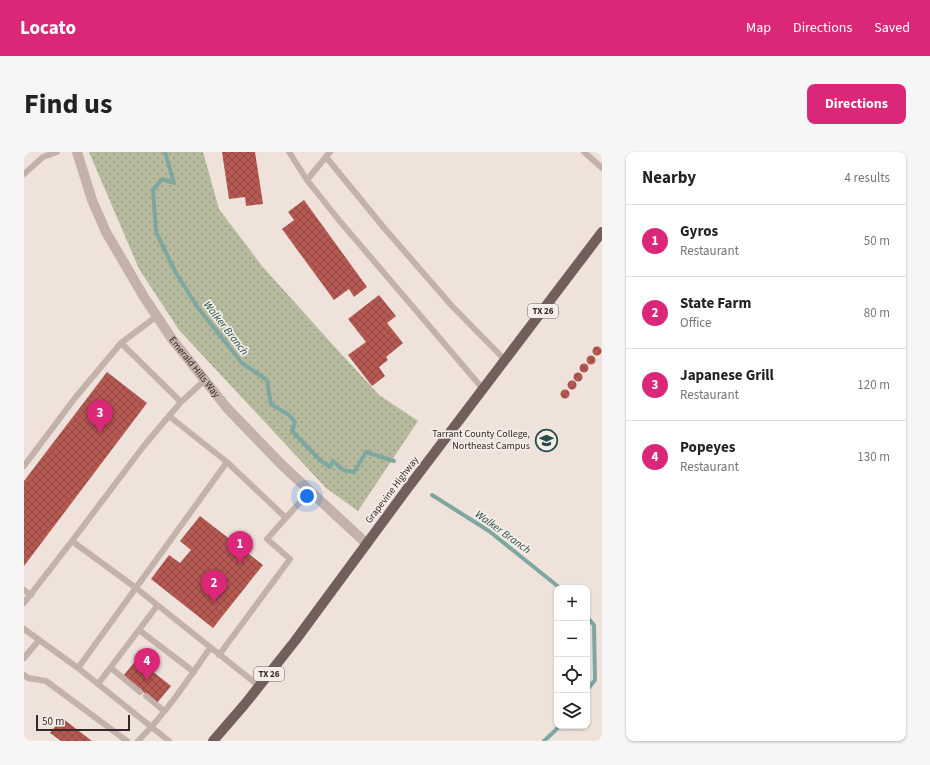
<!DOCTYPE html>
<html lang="en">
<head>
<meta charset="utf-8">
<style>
  body { margin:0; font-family:"Source Sans 3",sans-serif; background:#f6f6f6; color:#222 }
  .controls { position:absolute; right:12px; bottom:12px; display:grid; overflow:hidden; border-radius:8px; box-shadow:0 1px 3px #0004 }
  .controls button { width:36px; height:36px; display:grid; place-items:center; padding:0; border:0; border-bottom:1px solid #e0e0e0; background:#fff; color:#222; font:20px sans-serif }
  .scale { position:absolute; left:12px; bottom:10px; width:94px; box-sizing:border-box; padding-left:4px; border:2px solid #322928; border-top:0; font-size:11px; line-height:14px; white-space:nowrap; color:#322928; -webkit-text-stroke:3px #f6ede7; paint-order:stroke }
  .you { position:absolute; left:283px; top:344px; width:14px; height:14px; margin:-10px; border:3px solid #fff; border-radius:50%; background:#1a73e8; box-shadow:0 0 0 6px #1a73e833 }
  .badge { display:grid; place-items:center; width:26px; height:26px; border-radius:50%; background:#db2777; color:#fff; font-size:13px; font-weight:700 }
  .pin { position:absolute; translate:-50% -33px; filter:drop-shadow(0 1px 2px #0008) }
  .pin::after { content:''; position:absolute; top:21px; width:14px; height:12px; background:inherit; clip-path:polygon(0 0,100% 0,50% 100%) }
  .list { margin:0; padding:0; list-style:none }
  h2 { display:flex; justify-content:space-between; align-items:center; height:52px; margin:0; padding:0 16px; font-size:17px }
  h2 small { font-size:13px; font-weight:400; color:#767676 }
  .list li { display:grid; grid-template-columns:26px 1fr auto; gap:12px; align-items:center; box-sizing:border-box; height:72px; padding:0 16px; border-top:1px solid #e0e0e0 }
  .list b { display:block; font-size:15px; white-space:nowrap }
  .list p { margin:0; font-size:13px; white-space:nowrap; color:#767676 }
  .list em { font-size:13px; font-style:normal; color:#767676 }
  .icon { flex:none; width:22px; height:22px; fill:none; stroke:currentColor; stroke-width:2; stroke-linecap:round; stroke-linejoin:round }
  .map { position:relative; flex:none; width:578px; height:589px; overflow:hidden; border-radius:8px }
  header { display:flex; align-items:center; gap:24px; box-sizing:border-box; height:56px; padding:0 20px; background:#db2777; color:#fff }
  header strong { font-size:19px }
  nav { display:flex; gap:22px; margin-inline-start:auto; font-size:14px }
  .intro { display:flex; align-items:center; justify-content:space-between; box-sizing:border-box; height:96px; padding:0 24px }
  h1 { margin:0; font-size:28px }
  .button { padding:10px 18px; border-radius:8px; background:#db2777; color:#fff; font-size:14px; font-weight:700 }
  main { display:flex; gap:24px; padding:0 24px }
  aside { flex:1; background:#fff; border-radius:8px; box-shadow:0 1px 3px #0004 }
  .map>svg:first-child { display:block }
  .grass { fill:url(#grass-dots) }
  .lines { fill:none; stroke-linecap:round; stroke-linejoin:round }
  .stream { stroke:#7ea7a2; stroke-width:4 }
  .building { fill:url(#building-cross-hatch) }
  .service { stroke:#c4b1a9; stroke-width:6 }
  .tertiary { stroke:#c4b1a9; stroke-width:10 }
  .primary { stroke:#725f5b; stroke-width:10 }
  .labels { text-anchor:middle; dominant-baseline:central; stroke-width:3.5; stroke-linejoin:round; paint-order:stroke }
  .shield { fill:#f6ede7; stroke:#6d6461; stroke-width:1 }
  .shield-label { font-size:9px; font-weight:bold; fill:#322928 }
  .street-label { font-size:10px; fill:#322928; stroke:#f6ede7 }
  .poi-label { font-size:10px; fill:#322928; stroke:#f6ede7; text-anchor:end }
  .water-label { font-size:11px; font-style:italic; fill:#234e4a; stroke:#f6ede7 }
</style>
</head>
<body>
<header>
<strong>Locato</strong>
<nav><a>Map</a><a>Directions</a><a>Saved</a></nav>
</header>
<div class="intro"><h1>Find us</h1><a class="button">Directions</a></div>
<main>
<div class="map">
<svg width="578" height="589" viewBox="0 0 578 589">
  <defs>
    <pattern id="grass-dots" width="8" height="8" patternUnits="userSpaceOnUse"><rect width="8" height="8" fill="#b6bb9d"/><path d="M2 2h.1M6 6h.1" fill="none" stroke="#959880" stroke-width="1.8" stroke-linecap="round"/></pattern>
    <pattern id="building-cross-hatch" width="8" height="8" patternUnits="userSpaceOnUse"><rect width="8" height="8" fill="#b55952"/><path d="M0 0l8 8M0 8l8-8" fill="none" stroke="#944a44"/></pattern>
  </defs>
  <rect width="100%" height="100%" fill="#eee2db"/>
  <path class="grass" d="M 65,0 L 179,0 L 195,57 L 238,114 L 309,193 L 355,243 L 394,269 L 334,359 L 302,336 L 155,178 L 115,117 Z"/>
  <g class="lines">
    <path class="stream" d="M 141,0 L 150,31 L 138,27 L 129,38 L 132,80 L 152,121 L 174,156 L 218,211 L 243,228 L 247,252 L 265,263 L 271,270 L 268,279 L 296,308 L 306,315 L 309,309 L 319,318 L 330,320 L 342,300 L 370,309
      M 408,343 L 465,379 L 536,436
      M 563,465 L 570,473 L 571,528 L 563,538
      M 520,589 L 536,574"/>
  </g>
  <path class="building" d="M 198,0 L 231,0 L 239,52 L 222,54 L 221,45 L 205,47 Z
    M 280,48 L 343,135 L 330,145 L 325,137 L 310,148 L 258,77 L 270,68 L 264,60 Z
    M 355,143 L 372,164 L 363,171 L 379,191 L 362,205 L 364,208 L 355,215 L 361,224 L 348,234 L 324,203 L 342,190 L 324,167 Z
    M568.5 199a4.5 4.5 0 1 1 9 0a4.5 4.5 0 1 1-9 0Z
    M562.5 208a4.5 4.5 0 1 1 9 0a4.5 4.5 0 1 1-9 0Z
    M555.5 216a4.5 4.5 0 1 1 9 0a4.5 4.5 0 1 1-9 0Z
    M 83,220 L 123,251 L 0,414 L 0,329 Z
    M549.5 225a4.5 4.5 0 1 1 9 0a4.5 4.5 0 1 1-9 0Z
    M543.5 233a4.5 4.5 0 1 1 9 0a4.5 4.5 0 1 1-9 0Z
    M536.5 242a4.5 4.5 0 1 1 9 0a4.5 4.5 0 1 1-9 0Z
    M 176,364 L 239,413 L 189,476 L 127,427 L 145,403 L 156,411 L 167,398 L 156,389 Z
    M 113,507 L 147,534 L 133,551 L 99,524 Z
    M 38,566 L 68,589 L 37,589 L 26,581 Z"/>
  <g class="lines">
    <path class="service" d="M 265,0 L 283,28 L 314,67 L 459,237
      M 560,0 L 578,16
      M 302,5 L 361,77 L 428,154 L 481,208
      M 0,22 L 19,5 L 33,0
      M 283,28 L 306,0
      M 133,164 L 97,191 L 157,250
      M 203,310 L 262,366
      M 0,314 L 51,246 L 97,191
      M 48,389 L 119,295 L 145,264
      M 0,438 L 7,443
      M 0,451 L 48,389 L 112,436 L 235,534
      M 0,477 L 54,516 L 145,589
      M 115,478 L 170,520
      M 195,503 L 266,407 L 243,387 L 286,339
      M 0,506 L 15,488
      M 54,516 L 203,310 L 145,264 L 157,250 L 181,228
      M 87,516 L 116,540
      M 0,523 L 4,526 L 22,529 L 103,589
      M 74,532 L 133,454
      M 122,544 L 140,559
      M 114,589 C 142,561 164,528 186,496"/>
    <path class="tertiary" id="s1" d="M 53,0 L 68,48 L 82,80 L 120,145 L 148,187 L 203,256 L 258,313 L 343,392"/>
    <path class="primary" d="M 189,589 L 221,552 L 271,489 L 383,337 L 578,80"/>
  </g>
  <defs>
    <symbol id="university-ring" viewBox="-11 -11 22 22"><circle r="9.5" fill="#f6ede7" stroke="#234e4a" stroke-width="1.5"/><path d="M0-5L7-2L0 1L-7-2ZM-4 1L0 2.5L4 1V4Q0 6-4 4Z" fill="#234e4a"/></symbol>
  </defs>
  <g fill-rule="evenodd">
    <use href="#university-ring" x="510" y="276" width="25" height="25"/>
  </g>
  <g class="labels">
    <g class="shield">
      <rect x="504" y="152" width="30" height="14" rx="3"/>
      <rect x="230" y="515" width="30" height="14" rx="3"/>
    </g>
    <g class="shield-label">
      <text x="519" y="159">TX 26</text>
      <text x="245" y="522">TX 26</text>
    </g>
    <g class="street-label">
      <text stroke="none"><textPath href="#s1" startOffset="247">Emerald Hills Way</textPath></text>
      <text transform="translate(368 338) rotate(-53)">Grapevine Highway</text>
    </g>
    <g class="poi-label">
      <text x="506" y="282">Tarrant County College,<tspan x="506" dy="12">Northeast Campus</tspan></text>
    </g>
    <g class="water-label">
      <text transform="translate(202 176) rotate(52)">Walker Branch</text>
      <text transform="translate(479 380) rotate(36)">Walker Branch</text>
    </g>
  </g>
</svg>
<div class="controls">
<button>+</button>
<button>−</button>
<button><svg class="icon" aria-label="locate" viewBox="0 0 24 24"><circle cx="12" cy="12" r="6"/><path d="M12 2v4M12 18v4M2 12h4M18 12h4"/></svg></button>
<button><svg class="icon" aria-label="layers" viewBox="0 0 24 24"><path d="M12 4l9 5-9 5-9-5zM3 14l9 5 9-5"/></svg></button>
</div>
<div class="scale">50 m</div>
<div class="you"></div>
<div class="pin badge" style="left:216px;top:412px">1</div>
<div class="pin badge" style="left:190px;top:451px">2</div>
<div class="pin badge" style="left:76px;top:281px">3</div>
<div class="pin badge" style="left:123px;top:529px">4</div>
</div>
<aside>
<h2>Nearby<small>4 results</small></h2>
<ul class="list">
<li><span class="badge">1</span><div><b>Gyros</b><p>Restaurant</p></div><em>50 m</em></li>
<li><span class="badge">2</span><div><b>State Farm</b><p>Office</p></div><em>80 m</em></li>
<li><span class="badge">3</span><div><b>Japanese Grill</b><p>Restaurant</p></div><em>120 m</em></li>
<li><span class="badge">4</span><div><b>Popeyes</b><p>Restaurant</p></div><em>130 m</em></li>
</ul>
</aside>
</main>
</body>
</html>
